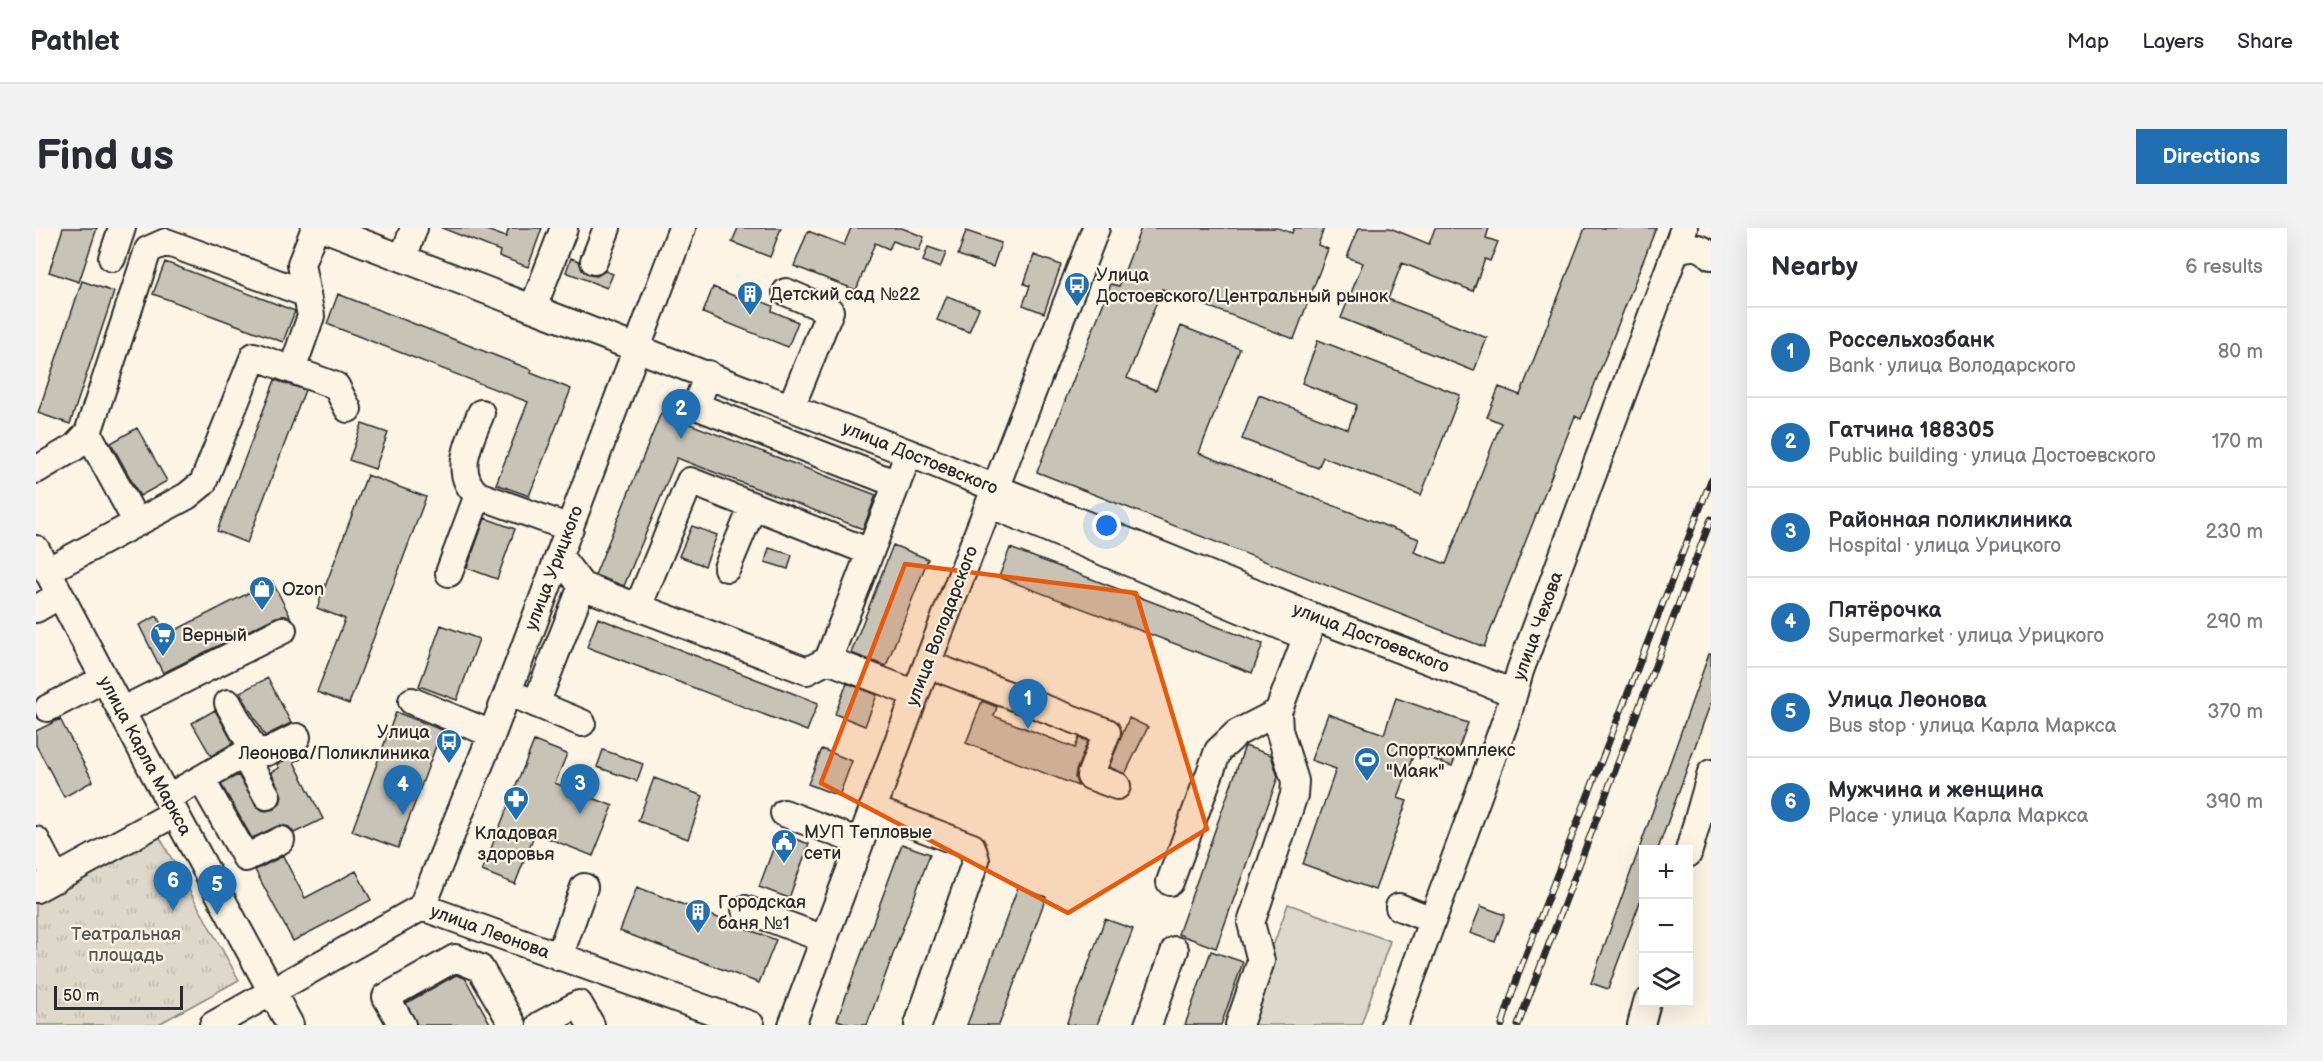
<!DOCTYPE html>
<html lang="en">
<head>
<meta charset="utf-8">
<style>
  body { margin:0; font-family:"Balsamiq Sans",sans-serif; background:#f2f2f3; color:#2b2b33 }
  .controls { position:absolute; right:18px; bottom:18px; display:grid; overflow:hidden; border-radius:0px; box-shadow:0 6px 24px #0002 }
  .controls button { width:54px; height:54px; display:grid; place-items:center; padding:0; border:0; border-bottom:2px solid #e1e1e2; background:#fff; color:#2b2b33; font:30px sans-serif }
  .scale { position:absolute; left:18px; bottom:15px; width:129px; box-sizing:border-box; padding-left:6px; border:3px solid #2b2b2b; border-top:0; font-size:16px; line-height:21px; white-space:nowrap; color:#2b2b2b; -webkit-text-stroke:4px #fcf5e5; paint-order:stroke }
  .you { position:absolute; left:1071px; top:298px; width:21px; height:21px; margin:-15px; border:4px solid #fff; border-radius:50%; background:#1a73e8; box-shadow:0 0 0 9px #1a73e833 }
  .badge { display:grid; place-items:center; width:39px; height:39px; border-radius:50%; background:#1f6fb2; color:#fff; font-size:20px; font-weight:700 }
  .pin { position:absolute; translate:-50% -50px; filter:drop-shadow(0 2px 3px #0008) }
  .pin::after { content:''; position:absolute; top:32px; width:21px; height:18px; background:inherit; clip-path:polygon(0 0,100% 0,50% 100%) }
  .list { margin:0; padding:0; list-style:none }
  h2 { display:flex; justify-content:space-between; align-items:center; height:78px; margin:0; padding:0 24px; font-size:26px }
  h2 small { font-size:20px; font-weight:400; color:#7c7c81 }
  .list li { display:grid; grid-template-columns:39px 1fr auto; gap:18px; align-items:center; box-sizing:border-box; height:90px; padding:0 24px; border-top:2px solid #e1e1e2 }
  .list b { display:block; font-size:22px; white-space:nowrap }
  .list p { margin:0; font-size:20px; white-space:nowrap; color:#7c7c81 }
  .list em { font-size:20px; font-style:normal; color:#7c7c81 }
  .icon { flex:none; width:33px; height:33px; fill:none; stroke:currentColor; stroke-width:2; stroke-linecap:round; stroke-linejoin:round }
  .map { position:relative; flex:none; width:1675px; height:797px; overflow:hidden; border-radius:0px }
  header { display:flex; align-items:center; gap:36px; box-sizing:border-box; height:84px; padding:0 30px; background:#fff; border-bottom:2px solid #e1e1e2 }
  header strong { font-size:28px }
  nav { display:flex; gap:33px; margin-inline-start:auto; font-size:21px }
  .intro { display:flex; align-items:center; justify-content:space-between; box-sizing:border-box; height:144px; padding:0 36px }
  h1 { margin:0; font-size:42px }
  .button { padding:15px 27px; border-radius:0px; background:#1f6fb2; color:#fff; font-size:21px; font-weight:700 }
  main { display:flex; gap:36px; padding:0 36px }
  aside { flex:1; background:#fff; border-radius:0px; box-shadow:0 6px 24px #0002 }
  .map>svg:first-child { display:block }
  .park { fill:url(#park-tufts); stroke:#84827a; stroke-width:1.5 }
  .pitch { fill:#ded8ca; stroke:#84827a; stroke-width:1.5 }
  .building { fill:#c8c3b7; stroke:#2b2b2b; stroke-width:1.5 }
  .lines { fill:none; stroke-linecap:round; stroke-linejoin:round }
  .minor-casing { stroke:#2b2b2b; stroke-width:30 }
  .minor { stroke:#fcf5e5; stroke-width:26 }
  .rail-casing { stroke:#2b2b2b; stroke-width:7 }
  .rail { stroke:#fcf5e5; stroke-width:4.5; stroke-dasharray:14; stroke-linecap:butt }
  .marked { fill:#e8590c; fill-opacity:0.2; stroke:#e8590c; stroke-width:4.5; stroke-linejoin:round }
  .labels { text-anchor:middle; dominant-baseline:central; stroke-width:4.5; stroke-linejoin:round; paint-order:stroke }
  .poi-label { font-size:18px; fill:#2b2b2b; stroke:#fcf5e5; text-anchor:start }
  .street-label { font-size:18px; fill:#2b2b2b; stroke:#fcf5e5 }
  .park-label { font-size:18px; fill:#585653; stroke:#fcf5e5 }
</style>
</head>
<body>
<header>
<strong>Pathlet</strong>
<nav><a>Map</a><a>Layers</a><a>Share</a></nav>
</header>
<div class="intro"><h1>Find us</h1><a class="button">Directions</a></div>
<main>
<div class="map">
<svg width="1675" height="797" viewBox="0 0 1675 797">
  <defs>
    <pattern id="park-tufts" width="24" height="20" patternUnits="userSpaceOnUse" patternTransform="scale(1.5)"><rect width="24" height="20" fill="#ded8ca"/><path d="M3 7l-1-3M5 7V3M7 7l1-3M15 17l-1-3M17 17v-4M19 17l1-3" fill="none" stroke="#bfbaae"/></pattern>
  </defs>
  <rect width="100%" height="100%" fill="#fcf5e5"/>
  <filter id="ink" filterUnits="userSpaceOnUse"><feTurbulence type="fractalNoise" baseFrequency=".0167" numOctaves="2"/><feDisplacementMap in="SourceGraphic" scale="12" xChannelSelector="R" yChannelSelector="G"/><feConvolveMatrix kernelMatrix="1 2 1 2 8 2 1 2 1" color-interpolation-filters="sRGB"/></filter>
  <g filter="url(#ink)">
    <path class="park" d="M 122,606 L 203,752 L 121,797 L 0,797 L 0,674 Z"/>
    <path class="pitch" d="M 1252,676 L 1354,713 L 1325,797 L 1209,797 Z"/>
    <path class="building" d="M 27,0 L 61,0 L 43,54 L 13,44 Z
      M 406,0 L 445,0 L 470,9 L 473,0 L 506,0 L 492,39 L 463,28 L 464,23 Z
      M 702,0 L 745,0 L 734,29 L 696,14 Z
      M 815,0 L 866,0 L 888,9 L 883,23 L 857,13 L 853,21 L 839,15 L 820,62 L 758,38 L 772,3 L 808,17 Z
      M 1105,0 L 1242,0 L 1256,5 L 1258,0 L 1288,0 L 1282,17 L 1292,21 L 1258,111 L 1126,61 L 1091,150 L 1120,162 L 1145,98 L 1204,121 L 1163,225 L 1383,311 L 1378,324 L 1410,336 L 1465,195 L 1451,189 L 1463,159 L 1484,167 L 1549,0 L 1620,0 L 1545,191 L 1539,188 L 1448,419 L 1001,244 L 1075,56 L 1083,58 Z
      M 1323,0 L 1354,0 L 1393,16 L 1399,0 L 1453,0 L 1450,10 L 1462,14 L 1454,33 L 1449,31 L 1437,63 L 1366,35 L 1352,71 L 1451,110 L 1438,143 L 1305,90 L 1327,35 L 1311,29 Z
      M 930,3 L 965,15 L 957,39 L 922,27 Z
      M 892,19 L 910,25 L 904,40 L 887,33 Z
      M 998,27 L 1025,37 L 1008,85 L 987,77 L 994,58 L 988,56 Z
      M 535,30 L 543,33 L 546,42 L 553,47 L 561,48 L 569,43 L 577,46 L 571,60 L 530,44 Z
      M 129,34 L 259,83 L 247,114 L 117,66 Z
      M 46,53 L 78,64 L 34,196 L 2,185 Z
      M 677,59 L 703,70 L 705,65 L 737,78 L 736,83 L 762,94 L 752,119 L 667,85 Z
      M 302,66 L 496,142 L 495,145 L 535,161 L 493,268 L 460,256 L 492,174 L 291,96 Z
      M 911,68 L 943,80 L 933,104 L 901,92 Z
      M 1282,112 L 1424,167 L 1385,267 L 1287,229 L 1282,240 L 1206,211 L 1223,167 L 1312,201 L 1321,177 L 1266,155 Z
      M 239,152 L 269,162 L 211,315 L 181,303 Z
      M 625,185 L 840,267 L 827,301 L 641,230 L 588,358 L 559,347 Z
      M 326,196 L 352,205 L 339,241 L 313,232 Z
      M 101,200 L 131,253 L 104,268 L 75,215 Z
      M 331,247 L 390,269 L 313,476 L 281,464 L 309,391 L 281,380 Z
      M 449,290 L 479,301 L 461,351 L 431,340 Z
      M 656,298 L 681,307 L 669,338 L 643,328 Z
      M 857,317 L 892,331 L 850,438 L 815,425 Z
      M 733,320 L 756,327 L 752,341 L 729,334 Z
      M 974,320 L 1227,416 L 1216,445 L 963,349 Z
      M 236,353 L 254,388 L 240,389 L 127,445 L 103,397 L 121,388 L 130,407 Z
      M 562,390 L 782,475 L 771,503 L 551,419 Z
      M 405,397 L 443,411 L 421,472 L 383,458 Z
      M 1673,426 L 1675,426 L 1675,474 L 1622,621 L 1608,621 L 1608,663 L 1572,761 L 1555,755 Z
      M 232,450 L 255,495 L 229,508 L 204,464 Z
      M 811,455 L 841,467 L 829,498 L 799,486 Z
      M 1360,470 L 1432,495 L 1416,538 L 1378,525 L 1362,570 L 1371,573 L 1339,662 L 1267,636 L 1300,541 L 1275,532 L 1292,486 L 1348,506 Z
      M 946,473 L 961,479 L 958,488 L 1039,520 L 1043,510 L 1052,513 L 1040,543 L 1039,550 L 1042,558 L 930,515 Z
      M 179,482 L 197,515 L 175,528 L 156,495 Z
      M 360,484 L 406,502 L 362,620 L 316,603 Z
      M 1093,490 L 1112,499 L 1089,546 L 1073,539 Z
      M 24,491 L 57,553 L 28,569 L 0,517 L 0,503 Z
      M 498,513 L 531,526 L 519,555 L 577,578 L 557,628 L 499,605 L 479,656 L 446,643 Z
      M 1209,518 L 1235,527 L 1242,549 L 1180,720 L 1142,706 Z
      M 786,521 L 816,533 L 803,568 L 772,556 Z
      M 567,522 L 607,536 L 601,553 L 561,539 Z
      M 267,523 L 269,529 L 258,534 L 287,591 L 258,605 L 253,599 L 245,597 L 216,610 L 185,556 L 202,547 L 223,581 L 230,583 L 238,581 L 244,576 L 246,568 L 235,544 L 243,540 L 241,536 Z
      M 618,550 L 667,568 L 652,611 L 602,593 Z
      M 743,605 L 773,616 L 753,670 L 723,659 Z
      M 866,616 L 894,626 L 831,797 L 815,797 L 801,792 Z
      M 247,628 L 269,670 L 320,643 L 335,672 L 257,713 L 219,642 Z
      M 601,659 L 740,712 L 723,755 L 584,703 Z
      M 982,659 L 1010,669 L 963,797 L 931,797 Z
      M 1445,678 L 1469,687 L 1459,714 L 1434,705 Z
      M 1069,691 L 1097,701 L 1061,797 L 1030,797 Z
      M 1175,723 L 1207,734 L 1185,797 L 1149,797 Z
      M 420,747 L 429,750 L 455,797 L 381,797 L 370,775 Z"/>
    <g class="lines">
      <defs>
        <path id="minor" d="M 288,0 L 873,225 L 1278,389 L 1478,465
          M 1639,23 C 1653,18 1664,16 1675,28
          M 76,30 L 86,0
          M 367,30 L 378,0
          M 558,33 L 571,0
          M 750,64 L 794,83 L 755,179
          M 497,80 L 528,0
          M 256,142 L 275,88 L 265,36 L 279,0
          M 672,146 L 660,178 L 861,256
          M 445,185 C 435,211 415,245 442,267 L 534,300
          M 52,205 L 101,295
          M 0,242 L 39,219 L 52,205 L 112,22 L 130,14 L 271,66
          M 953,276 L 1271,409
          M 0,321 L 139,585 L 254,797
          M 523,328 L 546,358 L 771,443 L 792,432 L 880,466
          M 691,340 L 717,278
          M 11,343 L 151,268 L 167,255 L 218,128 L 300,158 L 312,181
          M 413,345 L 442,267
          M 602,379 L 654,253 L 834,324
          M 0,381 L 24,367
          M 792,432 L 867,240
          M 891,436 L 1071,504 L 1054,548 L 1081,558
          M 486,470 L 546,495
          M 376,473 L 456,506
          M 500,476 L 546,358
          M 12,480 L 68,451
          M 85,483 L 247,402
          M 217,521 L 231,524 L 261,509
          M 208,527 L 231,568
          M 165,551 L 210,630 L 245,612
          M 131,570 L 217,521 L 192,475
          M 836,581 L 936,619 L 940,632 L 882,797
          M 748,585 L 824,614
          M 0,612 L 20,651
          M 1652,626 L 1675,545
          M 1134,654 L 1182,523 L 1201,505 L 1242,484
          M 0,661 L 139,585
          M 386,679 L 456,506 L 646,0
          M 1363,679 L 1396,692
          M 709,681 L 788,711
          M 523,729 L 548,659
          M 177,797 L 386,679 L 715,797
          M 366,797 L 350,769 L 419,730 L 444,740 L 477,797
          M 504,797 L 543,776 L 555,797
          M 756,797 L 891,436 L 1060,0
          M 1112,797 L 1139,722
          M 1203,797 L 1225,733 L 1215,695 L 1258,567 L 1259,553 L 1243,502 L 1242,484 L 1278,389
          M 1358,797 L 1472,486 L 1484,443 L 1648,0
          M 1605,797 L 1611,774"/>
      </defs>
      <use href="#minor" class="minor-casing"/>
      <use href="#minor" class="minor"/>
      <defs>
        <path id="rail" d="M 1466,797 L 1483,744 L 1675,252
          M 1482,797 L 1675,291"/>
      </defs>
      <use href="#rail" class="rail-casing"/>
      <use href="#rail" class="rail"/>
    </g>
  </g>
  <path class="marked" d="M 869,336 L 1100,365 L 1171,601 L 1032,685 L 785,555 Z"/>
  <defs>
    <symbol id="bus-pin" viewBox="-11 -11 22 30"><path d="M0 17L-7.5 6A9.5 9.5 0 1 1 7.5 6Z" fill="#1f6fb2" stroke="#fcf5e5"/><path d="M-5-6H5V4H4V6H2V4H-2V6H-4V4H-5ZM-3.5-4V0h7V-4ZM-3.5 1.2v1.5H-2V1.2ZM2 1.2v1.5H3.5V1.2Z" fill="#fff"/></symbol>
    <symbol id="building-pin" viewBox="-11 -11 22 30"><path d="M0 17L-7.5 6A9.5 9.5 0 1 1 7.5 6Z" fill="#1f6fb2" stroke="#fcf5e5"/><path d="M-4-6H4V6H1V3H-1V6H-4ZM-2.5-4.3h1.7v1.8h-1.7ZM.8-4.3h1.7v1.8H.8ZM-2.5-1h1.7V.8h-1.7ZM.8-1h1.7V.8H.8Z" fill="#fff"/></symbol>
    <symbol id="shop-pin" viewBox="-11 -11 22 30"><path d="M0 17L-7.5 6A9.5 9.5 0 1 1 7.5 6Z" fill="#1f6fb2" stroke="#fcf5e5"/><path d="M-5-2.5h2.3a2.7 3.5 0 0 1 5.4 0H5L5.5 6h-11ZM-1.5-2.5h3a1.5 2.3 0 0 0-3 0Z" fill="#fff"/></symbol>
    <symbol id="supermarket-pin" viewBox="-11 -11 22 30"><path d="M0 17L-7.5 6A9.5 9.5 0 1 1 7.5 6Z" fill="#1f6fb2" stroke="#fcf5e5"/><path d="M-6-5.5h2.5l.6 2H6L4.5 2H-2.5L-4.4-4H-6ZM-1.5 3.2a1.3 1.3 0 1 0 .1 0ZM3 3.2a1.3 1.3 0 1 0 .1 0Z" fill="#fff"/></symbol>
    <symbol id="stadium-pin" viewBox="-11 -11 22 30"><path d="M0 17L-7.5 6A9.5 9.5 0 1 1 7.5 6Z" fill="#1f6fb2" stroke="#fcf5e5"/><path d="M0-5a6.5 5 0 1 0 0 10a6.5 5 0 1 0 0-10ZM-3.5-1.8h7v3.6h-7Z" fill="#fff"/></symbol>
    <symbol id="pharmacy-pin" viewBox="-11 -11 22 30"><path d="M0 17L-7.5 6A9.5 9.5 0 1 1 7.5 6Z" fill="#1f6fb2" stroke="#fcf5e5"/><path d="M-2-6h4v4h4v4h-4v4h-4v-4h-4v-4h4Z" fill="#fff"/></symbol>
    <symbol id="civic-pin" viewBox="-11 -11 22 30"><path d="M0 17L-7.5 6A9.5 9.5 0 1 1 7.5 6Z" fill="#1f6fb2" stroke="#fcf5e5"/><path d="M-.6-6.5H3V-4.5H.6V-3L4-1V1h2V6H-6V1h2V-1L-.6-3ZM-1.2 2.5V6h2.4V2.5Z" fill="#fff"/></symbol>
  </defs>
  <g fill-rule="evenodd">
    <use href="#bus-pin" x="1026" y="42" width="30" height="40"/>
    <use href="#building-pin" x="699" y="51" width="30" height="40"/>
    <use href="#shop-pin" x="211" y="346" width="30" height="40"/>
    <use href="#supermarket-pin" x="112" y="392" width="30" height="40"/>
    <use href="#bus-pin" x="398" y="499" width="30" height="40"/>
    <use href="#stadium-pin" x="1316" y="517" width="30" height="40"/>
    <use href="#pharmacy-pin" x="465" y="556" width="30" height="40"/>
    <use href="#civic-pin" x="733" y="599" width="30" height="40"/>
    <use href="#building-pin" x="647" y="669" width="30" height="40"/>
  </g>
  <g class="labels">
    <g class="poi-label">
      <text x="1060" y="47">Улица<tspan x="1060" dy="21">Достоевского/Центральный рынок</tspan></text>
      <text x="734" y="66">Детский сад №22</text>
      <text x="246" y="361">Ozon</text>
      <text x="146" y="407">Верный</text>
      <text x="394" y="504" text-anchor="end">Улица<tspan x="394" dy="21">Леонова/Поликлиника</tspan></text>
      <text x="1350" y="522">Спорткомплекс<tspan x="1350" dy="21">"Маяк"</tspan></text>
      <text x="768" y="604">МУП Тепловые<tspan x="768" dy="21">сети</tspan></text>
      <text x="480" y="605" text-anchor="middle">Кладовая<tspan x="480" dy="21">здоровья</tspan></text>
      <text x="682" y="674">Городская<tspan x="682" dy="21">баня №1</tspan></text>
    </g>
    <g class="street-label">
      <text transform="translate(884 230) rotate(22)">улица Достоевского</text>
      <text transform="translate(518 340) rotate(-69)">улица Урицкого</text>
      <text transform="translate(906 398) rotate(-69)">улица Володарского</text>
      <text transform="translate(1502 398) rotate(-70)">улица Чехова</text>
      <text transform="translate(1335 410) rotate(21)">улица Достоевского</text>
      <text transform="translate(109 528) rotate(62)">улица Карла Маркса</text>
      <text transform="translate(454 704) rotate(20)">улица Леонова</text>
    </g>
    <g class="park-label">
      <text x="90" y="706">Театральная<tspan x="90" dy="21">площадь</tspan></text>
    </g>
  </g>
</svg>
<div class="controls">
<button>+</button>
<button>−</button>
<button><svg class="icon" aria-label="layers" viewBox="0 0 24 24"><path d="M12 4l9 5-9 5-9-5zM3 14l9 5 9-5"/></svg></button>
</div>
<div class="scale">50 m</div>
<div class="you"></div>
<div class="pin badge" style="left:992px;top:501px">1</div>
<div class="pin badge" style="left:645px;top:211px">2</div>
<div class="pin badge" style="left:544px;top:586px">3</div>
<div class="pin badge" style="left:367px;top:587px">4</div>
<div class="pin badge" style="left:181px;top:687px">5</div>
<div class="pin badge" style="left:137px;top:683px">6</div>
</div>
<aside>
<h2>Nearby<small>6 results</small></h2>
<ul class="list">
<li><span class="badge">1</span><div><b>Россельхозбанк</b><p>Bank · улица Володарского</p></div><em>80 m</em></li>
<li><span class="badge">2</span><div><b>Гатчина 188305</b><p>Public building · улица Достоевского</p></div><em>170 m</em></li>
<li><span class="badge">3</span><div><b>Районная поликлиника</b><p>Hospital · улица Урицкого</p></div><em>230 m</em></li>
<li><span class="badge">4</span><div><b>Пятёрочка</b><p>Supermarket · улица Урицкого</p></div><em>290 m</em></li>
<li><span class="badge">5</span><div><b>Улица Леонова</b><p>Bus stop · улица Карла Маркса</p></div><em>370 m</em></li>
<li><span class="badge">6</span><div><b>Мужчина и женщина</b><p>Place · улица Карла Маркса</p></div><em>390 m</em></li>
</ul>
</aside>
</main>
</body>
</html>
